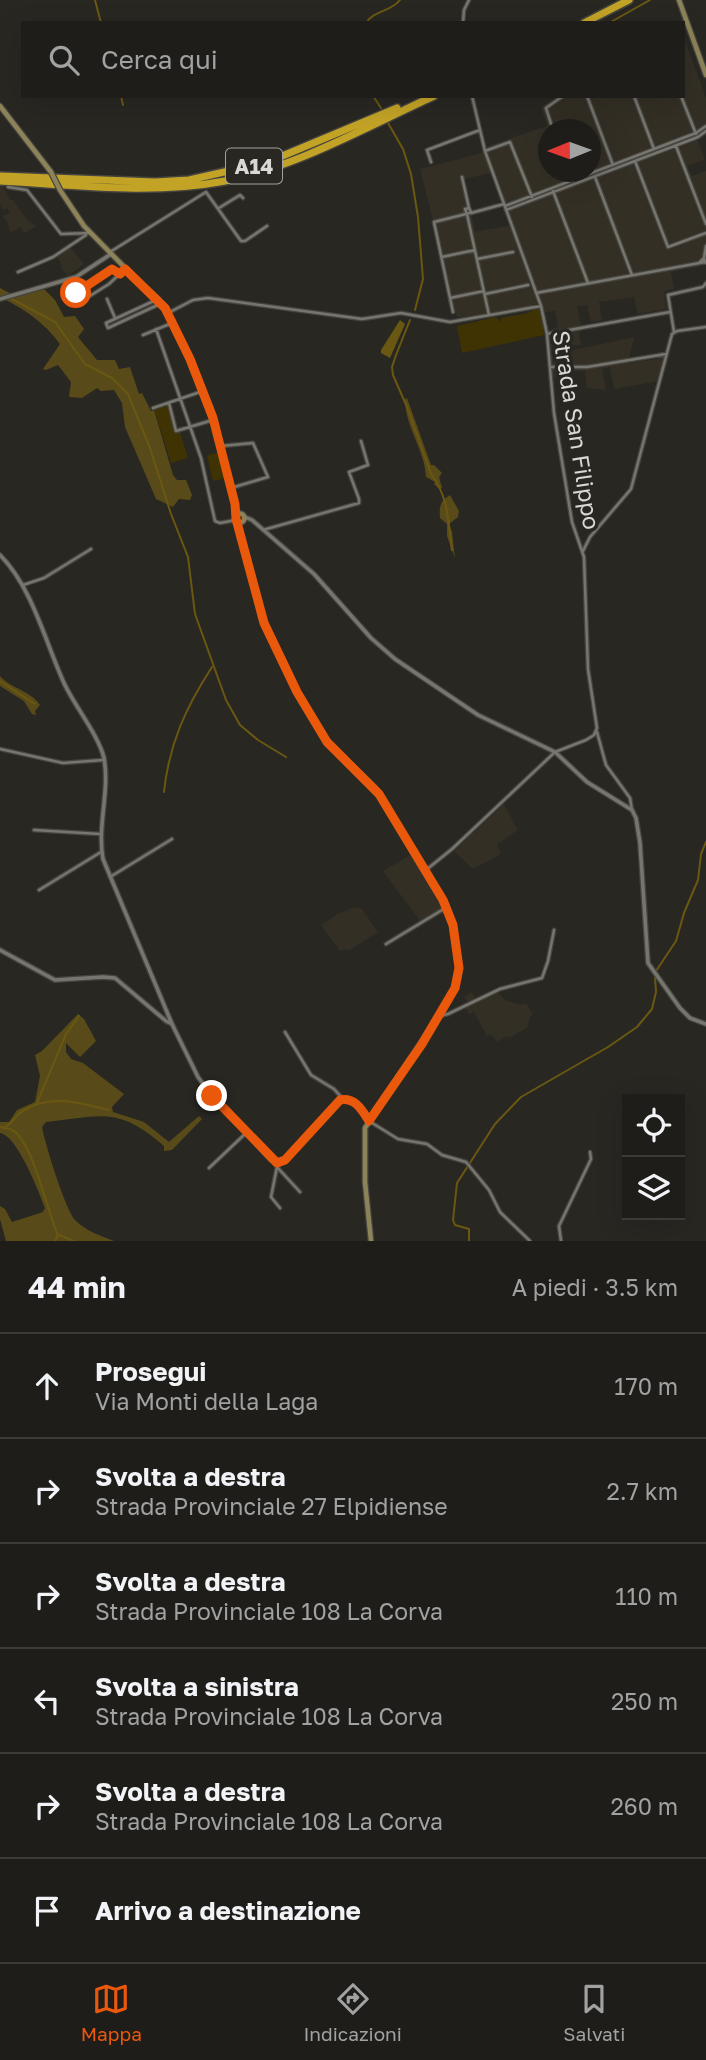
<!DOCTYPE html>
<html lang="it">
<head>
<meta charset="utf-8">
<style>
  body { margin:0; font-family:"Golos Text",sans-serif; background:#2c2a27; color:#f1f3f6 }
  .controls { position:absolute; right:21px; bottom:21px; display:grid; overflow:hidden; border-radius:0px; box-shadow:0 7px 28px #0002 }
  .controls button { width:63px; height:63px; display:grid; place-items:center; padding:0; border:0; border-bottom:2px solid #3c3b39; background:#1f1d1a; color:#f1f3f6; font:35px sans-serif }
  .compass { position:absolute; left:538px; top:119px; width:63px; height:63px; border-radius:50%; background:#1f1d1a; box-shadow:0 7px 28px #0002; rotate:269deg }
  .stop { position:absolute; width:21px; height:21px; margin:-16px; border:5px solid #ea580c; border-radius:50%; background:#fff }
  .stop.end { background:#ea580c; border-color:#fff; box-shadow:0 2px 7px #0008 }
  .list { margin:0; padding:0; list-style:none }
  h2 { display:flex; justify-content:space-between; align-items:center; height:91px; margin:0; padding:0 28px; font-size:30px }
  h2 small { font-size:23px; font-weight:400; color:#a1a2a2 }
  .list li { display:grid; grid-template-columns:46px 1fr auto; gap:21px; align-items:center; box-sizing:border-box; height:105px; padding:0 28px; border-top:2px solid #3c3b39 }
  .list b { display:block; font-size:26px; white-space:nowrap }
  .list p { margin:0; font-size:23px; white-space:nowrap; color:#a1a2a2 }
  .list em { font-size:23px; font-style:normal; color:#a1a2a2 }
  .icon { flex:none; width:38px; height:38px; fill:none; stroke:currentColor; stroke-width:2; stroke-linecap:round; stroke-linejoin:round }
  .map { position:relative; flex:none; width:706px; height:1241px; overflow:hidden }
  .search { position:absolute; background:#1f1d1a; box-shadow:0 7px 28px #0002; left:21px; right:21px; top:21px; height:77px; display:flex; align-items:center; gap:18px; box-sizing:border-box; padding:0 24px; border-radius:0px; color:#a1a2a2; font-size:26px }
  .sheet { height:721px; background:#1f1d1a }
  nav { display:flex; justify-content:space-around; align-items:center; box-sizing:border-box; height:98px; border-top:2px solid #3c3b39; background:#1f1d1a; font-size:19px; color:#a1a2a2 }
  nav a { display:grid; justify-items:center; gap:4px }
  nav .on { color:#ea580c }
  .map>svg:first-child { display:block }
  .built { fill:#332f25; fill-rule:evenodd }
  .green { fill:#3f3303 }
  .forest { fill:#584b19 }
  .water { fill:#6a5812 }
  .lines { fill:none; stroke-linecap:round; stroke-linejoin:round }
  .stream { stroke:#6a5812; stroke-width:2 }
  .minor-casing { stroke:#46443f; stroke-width:5 }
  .tertiary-casing { stroke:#46443f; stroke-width:6 }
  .secondary-casing { stroke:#46443f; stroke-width:7 }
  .motorway-casing { stroke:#46443f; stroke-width:10 }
  .minor { stroke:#76756e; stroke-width:2.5 }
  .tertiary { stroke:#76756e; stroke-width:3.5 }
  .secondary { stroke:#8d8358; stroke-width:4.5 }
  .motorway { stroke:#c3a326; stroke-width:7 }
  .secondary-bridge-casing { stroke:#46443f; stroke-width:7; stroke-linecap:butt }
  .secondary-bridge { stroke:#8d8358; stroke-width:4.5 }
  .route { stroke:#ea580c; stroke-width:9 }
  .labels { text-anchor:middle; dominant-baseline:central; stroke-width:7; stroke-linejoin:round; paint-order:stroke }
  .shield { fill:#292722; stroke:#a4a39f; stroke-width:2 }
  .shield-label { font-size:21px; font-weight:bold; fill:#d9d8d4 }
  .street-label { font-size:23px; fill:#d9d8d4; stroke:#292722 }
</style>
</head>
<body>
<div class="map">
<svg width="706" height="1241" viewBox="0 0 706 1241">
  <rect width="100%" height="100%" fill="#292722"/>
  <path class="built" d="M 683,35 L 706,98 L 706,123 L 697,130 L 699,138 L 697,139 L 705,159 L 688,166 L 692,176 L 706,171 L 706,265 L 671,272 L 674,289 L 664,291 L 666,309 L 638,314 L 634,297 L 599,302 L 602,320 L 591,322 L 587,305 L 577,306 L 582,331 L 579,332 L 581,345 L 571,346 L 573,350 L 635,337 L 629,356 L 630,363 L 663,358 L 658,381 L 614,389 L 610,367 L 602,369 L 606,390 L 587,388 L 585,371 L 572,371 L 572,384 L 561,381 L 553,377 L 551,363 L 549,330 L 558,327 L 555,311 L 545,312 L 542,304 L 479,315 L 458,317 L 456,315 L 436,220 L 433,220 L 420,169 L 482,153 L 482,148 L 547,126 L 541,107 L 558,96 L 683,96 ZM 548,130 L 590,130 L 590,172 L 548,172 ZM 493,172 L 513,225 L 475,232 L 465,179 Z
    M 0,186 L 3,186 L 10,200 L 13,200 L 28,221 L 37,226 L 24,233 L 21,227 L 10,233 L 7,221 L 2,216 L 10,213 L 7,208 L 3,210 L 0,204 Z
    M 70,247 L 84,264 L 68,276 L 61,268 L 62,267 L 57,256 Z
    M 504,804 L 518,830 L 497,844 L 501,854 L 473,869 L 454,851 Z
    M 412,854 L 443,907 L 420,921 L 383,871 Z
    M 354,907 L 362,909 L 378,932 L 348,951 L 347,949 L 340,951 L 321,925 L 336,915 Z
    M 495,990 L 506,1001 L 522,1005 L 526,1003 L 533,1014 L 530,1017 L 527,1028 L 509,1038 L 507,1036 L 497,1042 L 491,1034 L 487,1036 L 474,1012 L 469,1014 L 464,1005 L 468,1003 L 464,997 L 471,992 L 476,999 Z"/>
  <path class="green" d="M 537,308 L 540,309 L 544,335 L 462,353 L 457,326 L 496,317 L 501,322 L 501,318 L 528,313 Z
    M 165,405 L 169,406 L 176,431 L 180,432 L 188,458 L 171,463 L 154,409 Z
    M 221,452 L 226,478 L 213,481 L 207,455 Z"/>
  <path class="forest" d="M 0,288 L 17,297 L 44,289 L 55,300 L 64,317 L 75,316 L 84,329 L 78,337 L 97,360 L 115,360 L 119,369 L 130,367 L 139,394 L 142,393 L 151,411 L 154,410 L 173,475 L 177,480 L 186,480 L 192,495 L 190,500 L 179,499 L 173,507 L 156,499 L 125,427 L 122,403 L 114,390 L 101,391 L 97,388 L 82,398 L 69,397 L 71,382 L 58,365 L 46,370 L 43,369 L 60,344 C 44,322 24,309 0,297 Z
    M 407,398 L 431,465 L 434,465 L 442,473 L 439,477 L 442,488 L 438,488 L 434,484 L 435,482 L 426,477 C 425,450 405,427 405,399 Z
    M 450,495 L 459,511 L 458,517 L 449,524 L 452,532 L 455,558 L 447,536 L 447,524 L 440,518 C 439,507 440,501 450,495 Z
    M 0,676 C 11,689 30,690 40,705 L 35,711 L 36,715 L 32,714 L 24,701 L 0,686 Z
    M 78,1014 L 84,1019 L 96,1041 L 80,1057 L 66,1043 L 66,1052 L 71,1059 L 83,1063 L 124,1094 L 112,1107 L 113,1112 L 144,1122 L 169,1142 L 199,1116 L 202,1119 L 172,1150 L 164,1151 L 164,1146 C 118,1106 102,1116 46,1122 L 42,1127 C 45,1144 65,1208 75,1220 C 84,1230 101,1236 114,1241 L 6,1241 L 0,1219 L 0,1206 L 5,1209 L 12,1222 L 43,1212 L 45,1208 C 39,1192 17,1135 0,1133 L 0,1122 L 9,1122 L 17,1110 L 35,1102 L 40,1076 L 35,1055 L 42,1051 Z"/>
  <path class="water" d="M 400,320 L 405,324 L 390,358 L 381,353 L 381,350 Z"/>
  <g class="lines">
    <path class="stream" d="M 95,0 L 101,23
      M 366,23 C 374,10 391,12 400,0
      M 609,23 L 650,0
      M 121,96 L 123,105
      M 373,96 L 381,108
      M 388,123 L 403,149 L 411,174 L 418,217 L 423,279 L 415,310
      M 10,298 L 55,322 L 85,364 L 112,378 L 128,394 L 150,448 L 171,514 L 188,557 L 195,614 L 226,700 L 240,725 L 258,740 L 286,757
      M 410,320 L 396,355 L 392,367 L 393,375 L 407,407 L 431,474 C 449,497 448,523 452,550
      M 0,681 L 35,704
      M 164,792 C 169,744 186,707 212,667
      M 656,971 L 676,941 L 684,913 L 698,880 L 701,854 L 706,842
      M 37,1103 L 66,1034 L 79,1016
      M 0,1127 L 10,1129
      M 4,1128 C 13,1123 16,1114 24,1110 C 53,1094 79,1103 109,1110
      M 12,1130 C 33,1141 47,1212 58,1235 L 55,1241
      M 59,1235 L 74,1241
      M 469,1241 L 469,1229 L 455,1225 L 453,1220 L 457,1183 L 495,1124 L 521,1097 L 608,1047 L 637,1027 L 652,1009 L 656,992 L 655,977"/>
    <defs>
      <path id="minor" d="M 463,23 L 464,10 L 469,0
        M 587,96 L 613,165
        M 634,96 L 654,149
        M 681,96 L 696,134
        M 553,130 L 546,108 L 563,96
        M 676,146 L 706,224
        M 485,151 L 510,142 L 532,197
        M 635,161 L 668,247 L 706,233
        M 431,162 L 427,150 L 480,130
        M 569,172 L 573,181
        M 462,177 L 469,208 L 465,209 L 467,214 L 471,212 L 469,208
        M 595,177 L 632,275
        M 8,187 L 27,190 L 61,234 L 90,233
        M 553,191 L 588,283
        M 505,206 L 696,133 L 706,126
        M 219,208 L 240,195 L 243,198
        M 506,210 L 698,137 L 706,131
        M 471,213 L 504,204
        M 467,214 L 489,315
        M 110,252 L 206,192 L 241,241 L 245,241 L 267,226
        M 442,257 L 475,250
        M 477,259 L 513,252
        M 699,263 L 704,258 L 706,246
        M 18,272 L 53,257 L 86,235
        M 120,274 L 112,269 L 79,289 L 77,298 L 85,299 L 109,284 L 125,269
        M 536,293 L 705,262 L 704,258
        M 485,294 L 528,285
        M 450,298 L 484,291
        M 107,299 L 115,318
        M 158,299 L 106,323 L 108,328 L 162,303
        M 170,312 L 193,300 L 208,298 L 362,319 L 401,313 L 450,322 L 541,306
        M 453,312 L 434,222 L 466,214
        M 156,329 L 201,458 L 215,521 L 220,523 L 236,520
        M 674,332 L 668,295 L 703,287 L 706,283
        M 547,334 L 670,312
        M 143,335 L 172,323
        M 551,367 L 587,367 L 666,354
        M 169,403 L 176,431 L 213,420
        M 153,408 L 203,391
        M 221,446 L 253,443 L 268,477 L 231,488
        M 263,530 L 359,503 L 359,499 L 349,472 L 368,465 L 361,441
        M 583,551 L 590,537 L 631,489 L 672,334 L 677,331 L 706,327
        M 23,585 L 44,578 L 91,549
        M 597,732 L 606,765 L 630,798 L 632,810
        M 0,749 L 63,763 L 103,760
        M 34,830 L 100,834
        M 426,870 L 452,849 L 555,752 L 586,740 L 594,735 L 597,728 L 588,669 L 584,557 L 572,522 L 554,413 L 547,334 L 541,306 L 485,151 L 472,96
        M 110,877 L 172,839
        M 39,890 L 101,852
        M 386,944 L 447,907
        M 439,1016 L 448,1014 L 500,989 L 542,978 L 548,961 L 554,930
        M 285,1032 L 311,1075 L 334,1089 L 343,1099
        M 369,1121 L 398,1139 L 427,1144 L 442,1155 L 466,1162 L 489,1190 L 500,1212 L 530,1241
        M 277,1167 L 271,1197 L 280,1208
        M 277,1167 L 300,1192
        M 209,1168 L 246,1133
        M 561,1241 L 559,1226 L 591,1159 L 590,1152"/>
      <path id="tertiary" d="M 705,262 L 706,262
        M 0,299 L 76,277 L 111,254
        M 245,517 L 252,520 L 314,574 L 371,638 L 395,659 L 478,715 L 555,752 L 587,782 L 632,810 L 636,818 L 640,843 L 648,963 L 680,1008 L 690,1018 L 706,1024
        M 0,555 C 32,587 45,641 64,683 C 74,705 99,736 104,758 C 110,791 97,826 103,859 L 172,1024 L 198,1077 L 212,1096 L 271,1160 L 277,1163 L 284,1160 L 340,1100 C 355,1097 362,1110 369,1120
        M 0,950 L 55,980 L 103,977 L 115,978 L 166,1021 L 172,1024"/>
      <path id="secondary" d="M 679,0 L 706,75
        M 0,106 L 51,172
        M 60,190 L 84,226 L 140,283 L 158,299 L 166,310
        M 167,309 L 166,312 L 190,359 L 211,410 L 237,515
        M235.5 518a4.5 4.5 0 1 1 9 0a4.5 4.5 0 1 1-9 0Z
        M 238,522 L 264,623 L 297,692 L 327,742 L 373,786 L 383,799 L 447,907 L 453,925 L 459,968 L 458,978 L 449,1000 L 365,1128 L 365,1182 L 371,1241"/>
      <path id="motorway" d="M 584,23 L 629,0
        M 0,176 L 155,182 L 189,180 L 268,162 L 397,108
        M 0,181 C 74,185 152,195 225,181 C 298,166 366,127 434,96"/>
    </defs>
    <use href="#minor" class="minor-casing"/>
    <use href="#tertiary" class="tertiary-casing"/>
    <use href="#secondary" class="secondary-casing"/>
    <use href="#motorway" class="motorway-casing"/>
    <use href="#minor" class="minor"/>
    <use href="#tertiary" class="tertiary"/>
    <use href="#secondary" class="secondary"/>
    <use href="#motorway" class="motorway"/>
    <defs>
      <path id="secondary-bridge" d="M 51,172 L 60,190"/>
    </defs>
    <use href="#secondary-bridge" class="secondary-bridge-casing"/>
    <use href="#secondary-bridge" class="secondary-bridge"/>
  </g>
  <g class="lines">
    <path class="route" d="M 76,293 L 112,269 L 120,274 L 125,269 L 165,308 L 190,359 L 213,418 L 235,504 L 236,519 L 264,623 L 297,692 L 327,742 L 379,794 L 443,900 L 453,925 L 459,968 L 455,988 L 422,1044 L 369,1121 C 362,1110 355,1097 340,1100 L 285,1160 L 277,1163 L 212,1096"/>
  </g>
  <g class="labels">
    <rect class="shield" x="226" y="148.5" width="56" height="35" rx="5"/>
    <g class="shield-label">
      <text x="254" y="166">A14</text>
    </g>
    <g class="street-label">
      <text transform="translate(577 430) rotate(81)">Strada San Filippo</text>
    </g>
  </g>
</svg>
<div class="controls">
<button><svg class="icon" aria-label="locate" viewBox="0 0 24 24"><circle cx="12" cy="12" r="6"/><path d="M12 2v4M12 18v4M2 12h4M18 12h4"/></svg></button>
<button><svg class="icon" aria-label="layers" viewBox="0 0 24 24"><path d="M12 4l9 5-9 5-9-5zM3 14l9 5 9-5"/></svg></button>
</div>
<svg class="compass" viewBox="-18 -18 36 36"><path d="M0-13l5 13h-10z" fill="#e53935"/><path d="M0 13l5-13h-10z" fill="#a1a2a2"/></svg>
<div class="stop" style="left:76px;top:293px"></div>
<div class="stop end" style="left:212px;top:1096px"></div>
<div class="search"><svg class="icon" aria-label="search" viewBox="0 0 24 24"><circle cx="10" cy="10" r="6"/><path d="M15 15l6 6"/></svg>Cerca qui</div>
</div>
<section class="sheet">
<h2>44 min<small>A piedi · 3.5 km</small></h2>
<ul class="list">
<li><svg class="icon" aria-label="ahead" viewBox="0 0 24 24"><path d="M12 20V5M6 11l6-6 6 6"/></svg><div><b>Prosegui</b><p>Via Monti della Laga</p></div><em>170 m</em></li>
<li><svg class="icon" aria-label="right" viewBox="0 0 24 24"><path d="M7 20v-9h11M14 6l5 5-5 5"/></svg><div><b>Svolta a destra</b><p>Strada Provinciale 27 Elpidiense</p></div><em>2.7 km</em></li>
<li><svg class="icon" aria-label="right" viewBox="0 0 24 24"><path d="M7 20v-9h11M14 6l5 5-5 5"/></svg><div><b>Svolta a destra</b><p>Strada Provinciale 108 La Corva</p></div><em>110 m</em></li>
<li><svg class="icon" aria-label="left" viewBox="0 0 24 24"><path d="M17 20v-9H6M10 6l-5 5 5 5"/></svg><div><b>Svolta a sinistra</b><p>Strada Provinciale 108 La Corva</p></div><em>250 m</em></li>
<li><svg class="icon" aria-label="right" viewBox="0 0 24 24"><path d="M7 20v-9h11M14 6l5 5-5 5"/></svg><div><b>Svolta a destra</b><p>Strada Provinciale 108 La Corva</p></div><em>260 m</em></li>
<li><svg class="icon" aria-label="arrive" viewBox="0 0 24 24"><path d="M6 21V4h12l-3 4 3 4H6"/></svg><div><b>Arrivo a destinazione</b></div></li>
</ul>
</section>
<nav>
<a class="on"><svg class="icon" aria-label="map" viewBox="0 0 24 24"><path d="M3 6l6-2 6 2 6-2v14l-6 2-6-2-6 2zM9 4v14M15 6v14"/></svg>Mappa</a>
<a><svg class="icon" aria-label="directions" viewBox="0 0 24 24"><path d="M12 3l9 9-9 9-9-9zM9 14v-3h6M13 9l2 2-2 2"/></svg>Indicazioni</a>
<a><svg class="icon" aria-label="saved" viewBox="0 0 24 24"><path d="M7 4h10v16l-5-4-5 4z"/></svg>Salvati</a>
</nav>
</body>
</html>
